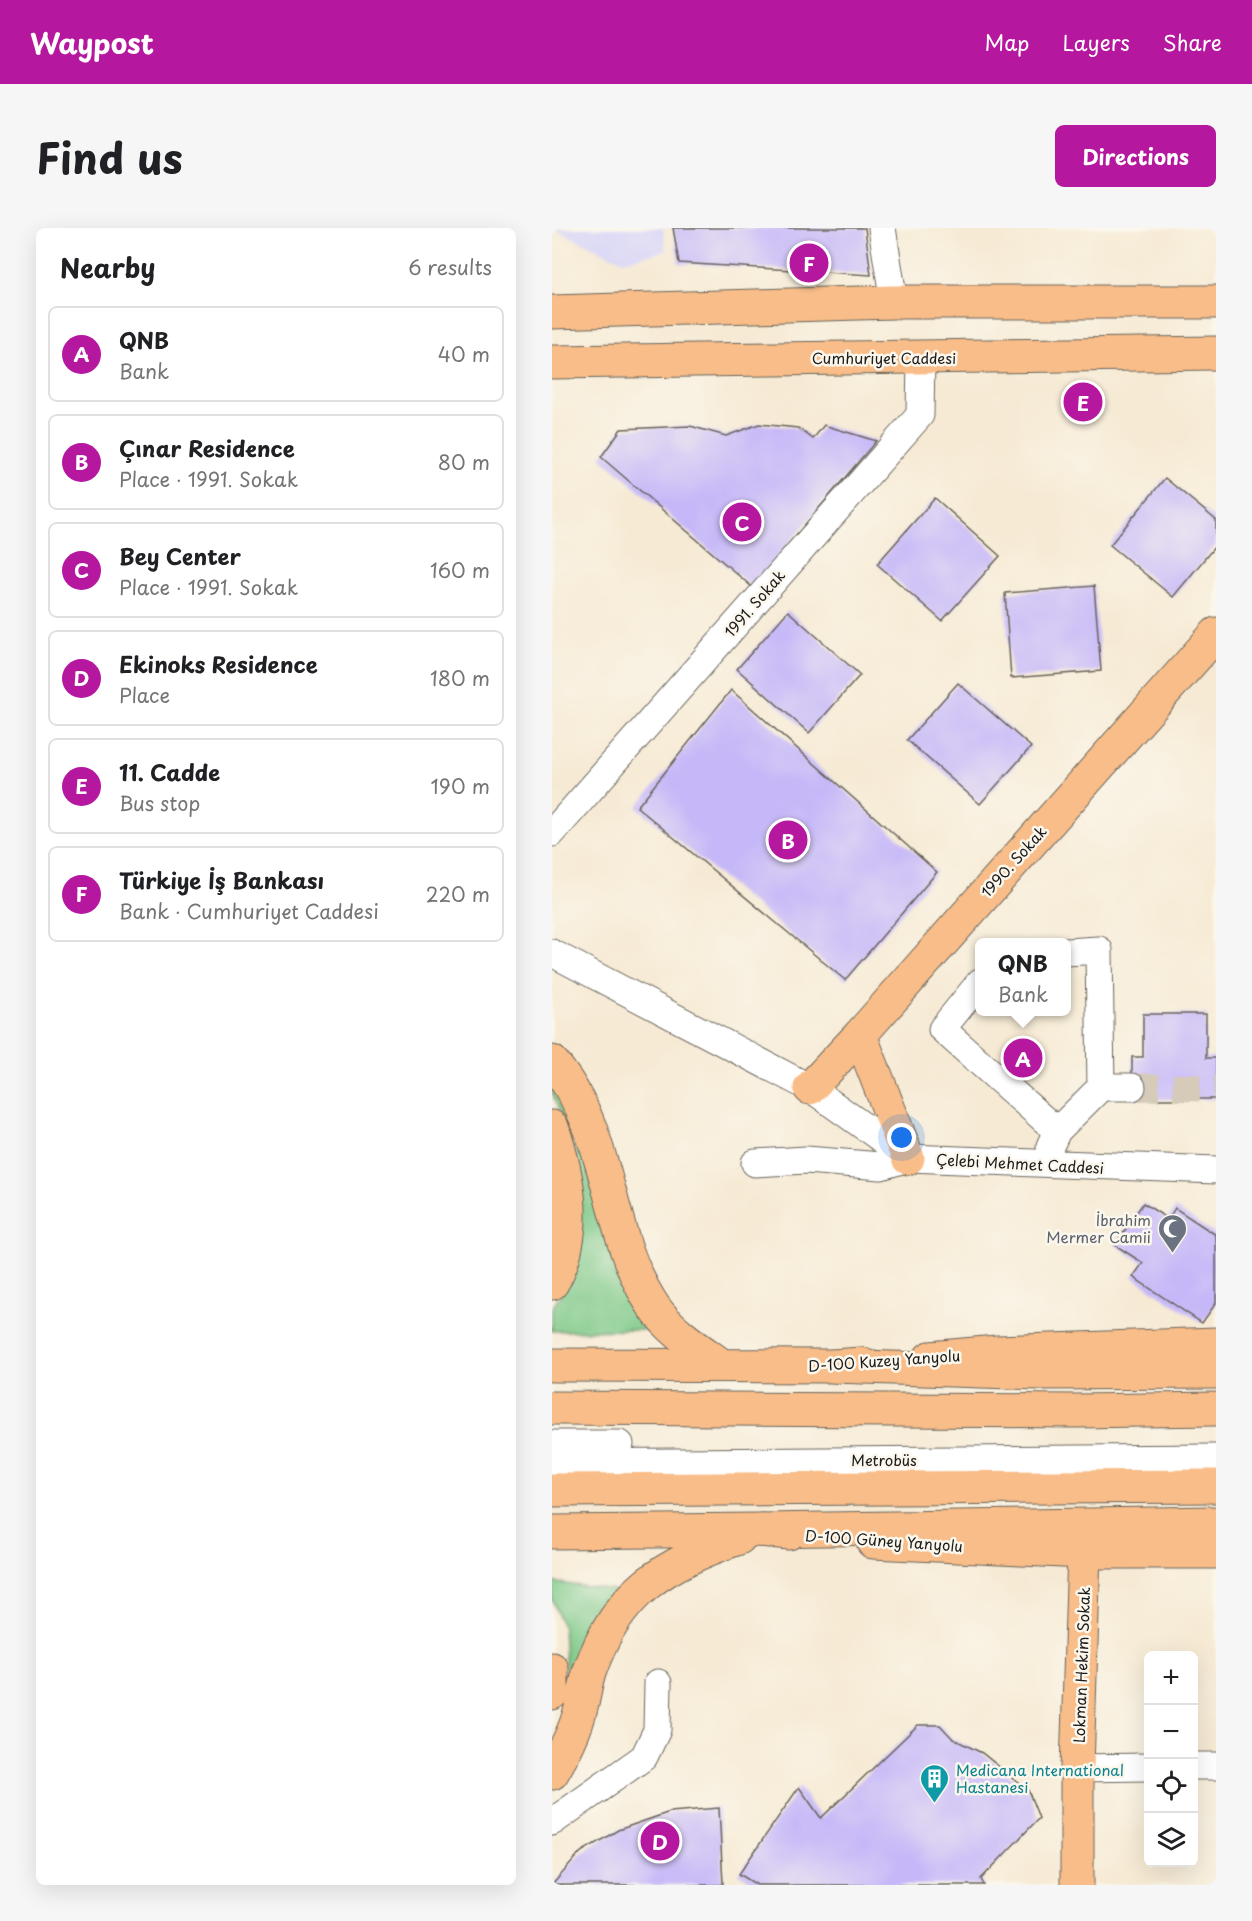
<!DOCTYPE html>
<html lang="en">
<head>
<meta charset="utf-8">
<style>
  body { margin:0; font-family:"Playpen Sans",sans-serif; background:#f6f6f6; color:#202124 }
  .controls { position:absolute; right:18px; bottom:18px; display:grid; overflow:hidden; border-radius:9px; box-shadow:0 6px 24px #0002 }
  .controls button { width:54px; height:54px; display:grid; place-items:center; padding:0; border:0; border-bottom:2px solid #e0e0e0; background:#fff; color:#202124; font:30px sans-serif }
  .you { position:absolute; left:350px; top:910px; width:21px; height:21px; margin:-15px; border:4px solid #fff; border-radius:50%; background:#1a73e8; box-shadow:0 0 0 9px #1a73e833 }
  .badge { display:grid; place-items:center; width:39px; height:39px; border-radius:50%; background:#b5179e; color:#fff; font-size:20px; font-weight:700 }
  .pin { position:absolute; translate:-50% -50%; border:3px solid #fff; box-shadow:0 2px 6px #0006 }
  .popup { position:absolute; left:423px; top:710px; width:96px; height:78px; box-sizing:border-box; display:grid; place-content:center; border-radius:9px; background:#fff; filter:drop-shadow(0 2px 4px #0005); font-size:20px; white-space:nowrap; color:#757577 }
  .popup b { font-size:22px; color:#202124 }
  .popup::after { content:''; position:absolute; left:50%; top:100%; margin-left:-12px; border:12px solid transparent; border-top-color:#fff }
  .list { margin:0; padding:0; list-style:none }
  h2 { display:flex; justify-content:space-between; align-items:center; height:78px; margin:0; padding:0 24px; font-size:26px }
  h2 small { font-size:20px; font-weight:400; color:#757577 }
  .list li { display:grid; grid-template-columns:39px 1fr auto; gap:18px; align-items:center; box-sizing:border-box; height:96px; margin:0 12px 12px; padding:0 12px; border:2px solid #e0e0e0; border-radius:9px }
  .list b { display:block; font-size:22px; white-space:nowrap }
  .list p { margin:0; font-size:20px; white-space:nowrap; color:#757577 }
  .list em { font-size:20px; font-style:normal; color:#757577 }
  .icon { flex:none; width:33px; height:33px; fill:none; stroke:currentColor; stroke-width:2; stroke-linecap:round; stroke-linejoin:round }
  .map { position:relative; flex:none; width:664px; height:1657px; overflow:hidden; border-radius:9px }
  header { display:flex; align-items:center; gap:36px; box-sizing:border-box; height:84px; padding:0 30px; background:#b5179e; color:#fff }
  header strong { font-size:28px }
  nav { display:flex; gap:33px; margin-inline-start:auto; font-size:21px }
  .intro { display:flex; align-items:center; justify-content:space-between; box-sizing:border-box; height:144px; padding:0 36px }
  h1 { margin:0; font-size:42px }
  .button { padding:15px 27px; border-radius:9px; background:#b5179e; color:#fff; font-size:21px; font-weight:700 }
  main { display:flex; gap:36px; padding:0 36px }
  aside { flex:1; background:#fff; border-radius:9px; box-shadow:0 6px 24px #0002 }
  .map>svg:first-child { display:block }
  .built { fill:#d9d6f7 }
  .green { fill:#7ac786; stroke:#4b7251; stroke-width:1.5 }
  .building { fill:#c6b8f8 }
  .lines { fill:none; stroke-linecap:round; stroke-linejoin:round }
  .minor-tunnel { stroke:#d5cbb8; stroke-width:27; stroke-dasharray:27 14; stroke-linecap:butt }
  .minor-casing { stroke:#68645c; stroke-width:29 }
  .major-casing { stroke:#68645c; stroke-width:35 }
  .highway-casing { stroke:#68645c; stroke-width:35 }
  .minor { stroke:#fff; stroke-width:27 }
  .major { stroke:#f8bd88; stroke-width:33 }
  .highway { stroke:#f8bd88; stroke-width:33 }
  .labels { text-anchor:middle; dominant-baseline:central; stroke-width:5; stroke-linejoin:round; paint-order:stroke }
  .street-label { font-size:15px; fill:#1c1c1c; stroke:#fbf7ec }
  .worship-label { font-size:15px; fill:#5b616d; stroke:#fbf7ec; text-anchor:end }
  .culture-label { font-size:15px; fill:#0d838f; stroke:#fbf7ec; text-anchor:start }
</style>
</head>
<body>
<header>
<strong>Waypost</strong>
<nav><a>Map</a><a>Layers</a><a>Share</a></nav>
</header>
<div class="intro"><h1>Find us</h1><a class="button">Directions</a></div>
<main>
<aside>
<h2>Nearby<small>6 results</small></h2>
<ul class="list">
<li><span class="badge">A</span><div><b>QNB</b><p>Bank</p></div><em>40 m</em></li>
<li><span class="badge">B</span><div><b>Çınar Residence</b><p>Place · 1991. Sokak</p></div><em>80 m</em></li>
<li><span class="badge">C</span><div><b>Bey Center</b><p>Place · 1991. Sokak</p></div><em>160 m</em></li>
<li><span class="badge">D</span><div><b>Ekinoks Residence</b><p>Place</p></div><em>180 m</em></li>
<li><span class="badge">E</span><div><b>11. Cadde</b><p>Bus stop</p></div><em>190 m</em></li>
<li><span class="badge">F</span><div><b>Türkiye İş Bankası</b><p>Bank · Cumhuriyet Caddesi</p></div><em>220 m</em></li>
</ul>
</aside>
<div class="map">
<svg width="664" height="1657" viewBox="0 0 664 1657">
  <rect width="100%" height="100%" fill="#fbf7ec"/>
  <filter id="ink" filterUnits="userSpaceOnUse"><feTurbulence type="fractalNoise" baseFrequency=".0167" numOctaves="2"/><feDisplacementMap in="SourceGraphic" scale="12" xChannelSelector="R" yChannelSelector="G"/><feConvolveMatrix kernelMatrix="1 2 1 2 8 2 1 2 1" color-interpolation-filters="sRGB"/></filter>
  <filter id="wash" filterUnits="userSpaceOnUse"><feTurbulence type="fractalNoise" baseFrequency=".008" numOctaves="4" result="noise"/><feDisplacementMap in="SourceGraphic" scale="24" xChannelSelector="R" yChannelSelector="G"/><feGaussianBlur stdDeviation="1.35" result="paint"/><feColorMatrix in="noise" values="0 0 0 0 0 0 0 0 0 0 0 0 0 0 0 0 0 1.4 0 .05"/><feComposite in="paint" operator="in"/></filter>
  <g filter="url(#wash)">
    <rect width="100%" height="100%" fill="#f6ead4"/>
    <path class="built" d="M 0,0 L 111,0 L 114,23 L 71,33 Z"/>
    <path class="green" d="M 0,851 L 16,877 L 66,1045 L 100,1097 L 98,1102 L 0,1103 L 0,1081 L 15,1055 L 24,927 L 0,864 Z
      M 0,1354 L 64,1363 L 37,1403 L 15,1469 L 11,1400 L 0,1370 Z"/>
    <g id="blocks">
      <path class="building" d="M 121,0 L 313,0 L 319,47 L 127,35 Z
        M 207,196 L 246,200 L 261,211 L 272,197 L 324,213 L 200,359 L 49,229 L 69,201 L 138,198 L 174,208 Z
        M 613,250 L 664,292 L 664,317 L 621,369 L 558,317 Z
        M 383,270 L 448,328 L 390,393 L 325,336 Z
        M 542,358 L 549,443 L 459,450 L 453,365 Z
        M 236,383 L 308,447 L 257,505 L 185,441 Z
        M 406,455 L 479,519 L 428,576 L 355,512 Z
        M 179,462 L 385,644 L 293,752 L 85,579 Z
        M 591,786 L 654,786 L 654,830 L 664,830 L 664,871 L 580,871 L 580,829 L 591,829 Z
        M 591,975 L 616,991 L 623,980 L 664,1007 L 664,1075 L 650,1095 L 581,1049 L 591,1035 L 563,1017 Z
        M 366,1497 L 388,1497 L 401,1511 L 430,1525 L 476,1562 L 487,1590 L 429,1651 L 432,1657 L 205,1657 L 187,1646 L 247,1559 L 269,1590 Z
        M 167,1580 L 171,1656 L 168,1657 L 0,1657 L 29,1624 L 66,1602 L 118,1584 Z"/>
    </g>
  </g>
  <g filter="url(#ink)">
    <use href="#blocks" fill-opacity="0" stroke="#68645c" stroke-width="1.5"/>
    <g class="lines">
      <path class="minor-tunnel" d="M 580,859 L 664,860"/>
      <defs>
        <path id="minor" d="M 330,0 L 342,74
          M 0,605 L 368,187 L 369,130
          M 514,724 L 547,722 L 549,859
          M 0,725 L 258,860 L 356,930 L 664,942
          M 428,754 L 390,801 L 505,903
          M 498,918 L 505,903 L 549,859 L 580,859
          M 203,935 L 254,932 L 329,938 L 356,930
          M 0,1216 L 68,1216
          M 0,1235 L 664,1230
          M 642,1538 L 664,1538
          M 525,1540 L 596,1539
          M 0,1594 L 92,1529 L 105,1502 L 106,1455"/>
        <path id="major" d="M 0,84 L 342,74 L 664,74
          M 0,134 L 664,125
          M 308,807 L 356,930
          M 0,834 C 61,904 52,1005 102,1079 C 119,1103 144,1119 168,1136
          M 258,860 L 308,807 L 664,406
          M 0,899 C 17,949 28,1007 0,1055
          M 378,1130 L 445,1124 L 664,1116
          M 0,1137 L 282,1138 L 309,1136
          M 0,1304 L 209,1302 L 237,1305
          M 321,1314 L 532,1324 L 664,1324
          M 0,1441 L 0,1465
          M 0,1545 C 11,1526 21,1508 27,1487 C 32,1472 33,1456 38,1442 C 66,1363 112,1336 187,1310
          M 525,1657 L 525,1540 L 532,1324"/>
        <path id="highway" d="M 282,1138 L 489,1145 L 664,1144
          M 0,1180 L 524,1183 L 664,1181
          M 0,1262 L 664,1258
          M 209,1302 L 664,1295"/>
      </defs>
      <use href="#minor" class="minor-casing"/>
      <use href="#major" class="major-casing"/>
      <use href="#highway" class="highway-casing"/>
      <use href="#minor" class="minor"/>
      <use href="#major" class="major"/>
      <use href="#highway" class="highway"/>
    </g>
  </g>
  <defs>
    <symbol id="mosque-pin" viewBox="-11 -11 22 30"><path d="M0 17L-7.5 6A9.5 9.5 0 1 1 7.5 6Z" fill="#6b7280" stroke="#fbf7ec"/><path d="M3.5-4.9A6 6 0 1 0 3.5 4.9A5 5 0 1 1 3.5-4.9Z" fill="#fff"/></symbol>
    <symbol id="building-pin" viewBox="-11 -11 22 30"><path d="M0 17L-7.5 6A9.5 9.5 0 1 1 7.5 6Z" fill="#0f9aa8" stroke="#fbf7ec"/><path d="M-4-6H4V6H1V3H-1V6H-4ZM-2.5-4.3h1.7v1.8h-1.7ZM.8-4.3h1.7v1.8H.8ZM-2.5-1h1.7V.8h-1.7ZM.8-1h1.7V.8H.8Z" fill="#fff"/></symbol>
  </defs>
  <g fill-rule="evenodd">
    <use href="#mosque-pin" x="604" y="984" width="33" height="45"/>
    <use href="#building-pin" x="366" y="1534" width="33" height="45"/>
  </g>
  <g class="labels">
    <g class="street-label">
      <text x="332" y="129">Cumhuriyet Caddesi</text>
      <text transform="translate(202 375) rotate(-49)">1991. Sokak</text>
      <text transform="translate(461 633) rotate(-48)">1990. Sokak</text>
      <text transform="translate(468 935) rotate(3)">Çelebi Mehmet Caddesi</text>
      <text transform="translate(332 1132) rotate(-4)">D-100 Kuzey Yanyolu</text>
      <text x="332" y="1231">Metrobüs</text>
      <text transform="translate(332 1312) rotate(4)">D-100 Güney Yanyolu</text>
      <text transform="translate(529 1437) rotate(-88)">Lokman Hekim Sokak</text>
    </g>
    <g class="worship-label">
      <text x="599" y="991">İbrahim<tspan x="599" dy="17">Mermer Camii</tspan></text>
    </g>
    <g class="culture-label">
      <text x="404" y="1541">Medicana International<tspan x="404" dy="17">Hastanesi</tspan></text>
    </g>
  </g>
</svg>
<div class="controls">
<button>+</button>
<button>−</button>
<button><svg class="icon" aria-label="locate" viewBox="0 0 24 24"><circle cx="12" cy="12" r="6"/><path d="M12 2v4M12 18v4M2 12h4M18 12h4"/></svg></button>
<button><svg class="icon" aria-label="layers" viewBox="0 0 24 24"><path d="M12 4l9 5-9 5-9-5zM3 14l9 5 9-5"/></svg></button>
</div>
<div class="you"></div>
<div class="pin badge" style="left:471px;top:830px">A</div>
<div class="popup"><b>QNB</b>Bank</div>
<div class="pin badge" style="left:236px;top:612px">B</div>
<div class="pin badge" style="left:190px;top:294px">C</div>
<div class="pin badge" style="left:108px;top:1613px">D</div>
<div class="pin badge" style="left:531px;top:174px">E</div>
<div class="pin badge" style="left:257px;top:35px">F</div>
</div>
</main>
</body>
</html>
